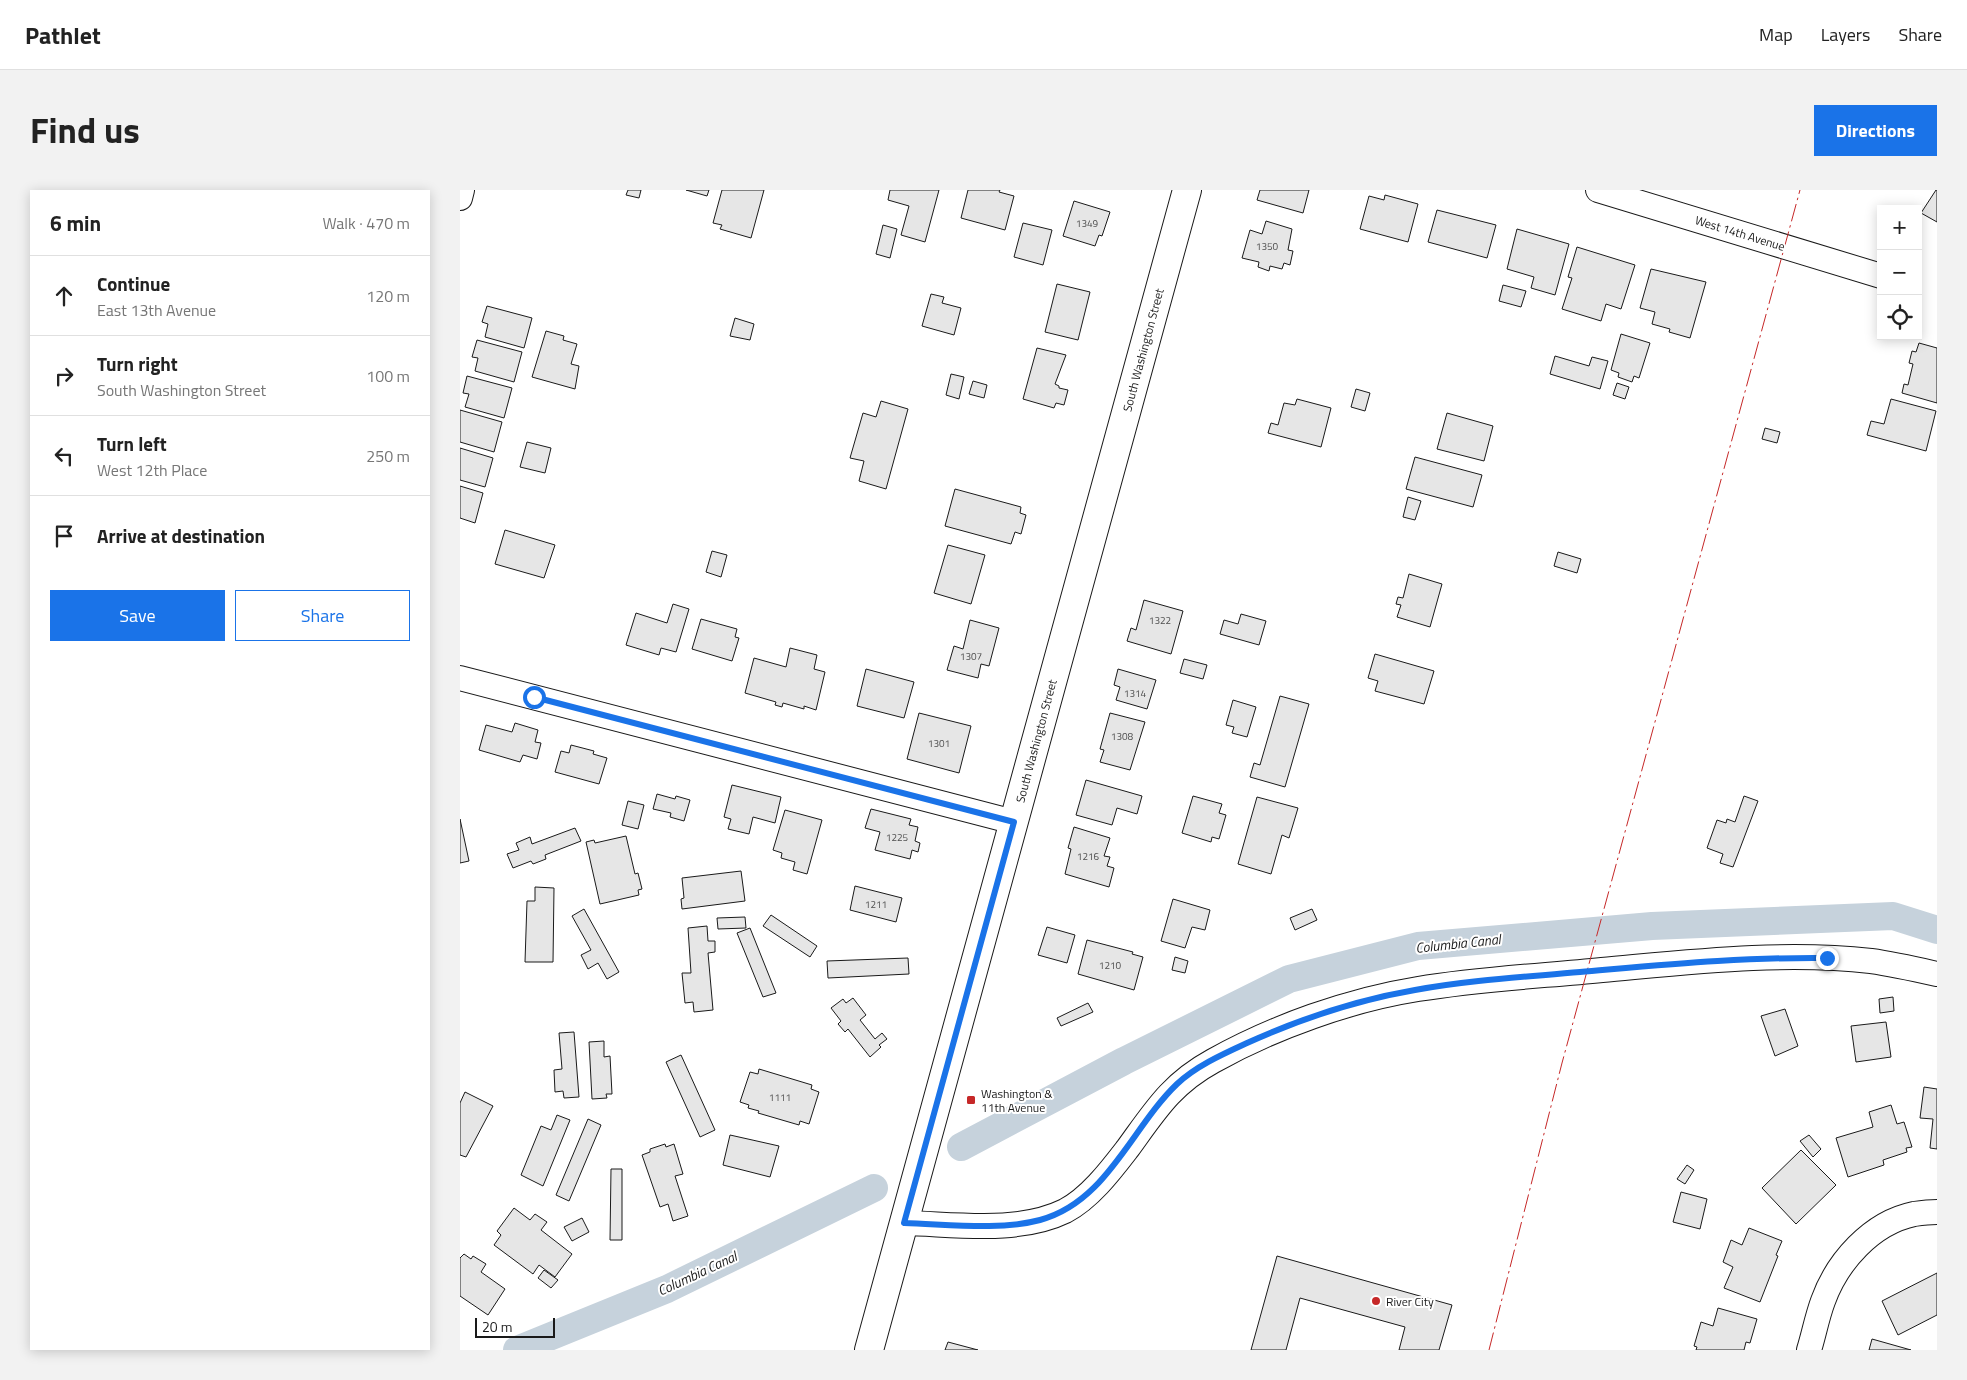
<!DOCTYPE html>
<html lang="en">
<head>
<meta charset="utf-8">
<style>
  body { margin:0; font-family:"Titillium Web",sans-serif; background:#f2f2f2; color:#222 }
  .controls { position:absolute; right:15px; top:15px; display:grid; overflow:hidden; border-radius:0px; box-shadow:0 2px 12px #0003 }
  .controls button { width:45px; height:45px; display:grid; place-items:center; padding:0; border:0; border-bottom:1px solid #e0e0e0; background:#fff; color:#222; font:25px sans-serif }
  .scale { position:absolute; left:15px; bottom:12px; width:80px; box-sizing:border-box; padding-left:5px; border:2px solid #1a1a1a; border-top:0; font-size:14px; line-height:18px; white-space:nowrap; color:#1a1a1a; -webkit-text-stroke:4px #fff; paint-order:stroke }
  .stop { position:absolute; width:15px; height:15px; margin:-11px; border:4px solid #1a73e8; border-radius:50%; background:#fff }
  .stop.end { background:#1a73e8; border-color:#fff; box-shadow:0 1px 5px #0008 }
  .list { margin:0; padding:0; list-style:none }
  h2 { display:flex; justify-content:space-between; align-items:center; height:65px; margin:0; padding:0 20px; font-size:21px }
  h2 small { font-size:16px; font-weight:400; color:#767676 }
  .list li { display:grid; grid-template-columns:32px 1fr auto; gap:15px; align-items:center; box-sizing:border-box; height:80px; padding:0 20px; border-top:1px solid #e0e0e0 }
  .list b { display:block; font-size:19px; white-space:nowrap }
  .list p { margin:0; font-size:16px; white-space:nowrap; color:#767676 }
  .list em { font-size:16px; font-style:normal; color:#767676 }
  .actions { display:flex; gap:10px; padding:15px 20px }
  .actions a { flex:1; padding:11px 0; border:1px solid #1a73e8; border-radius:0px; text-align:center; font-size:18px; color:#1a73e8 }
  .actions .main { background:#1a73e8; color:#fff }
  .icon { flex:none; width:28px; height:28px; fill:none; stroke:currentColor; stroke-width:2; stroke-linecap:round; stroke-linejoin:round }
  .map { position:relative; flex:none; width:1477px; height:1160px; overflow:hidden; border-radius:0px }
  header { display:flex; align-items:center; gap:30px; box-sizing:border-box; height:70px; padding:0 25px; background:#fff; border-bottom:1px solid #e0e0e0 }
  header strong { font-size:24px }
  nav { display:flex; gap:28px; margin-inline-start:auto; font-size:18px }
  .intro { display:flex; align-items:center; justify-content:space-between; box-sizing:border-box; height:120px; padding:0 30px }
  h1 { margin:0; font-size:35px }
  .button { padding:12px 22px; border-radius:0px; background:#1a73e8; color:#fff; font-size:18px; font-weight:700 }
  main { display:flex; gap:30px; padding:0 30px }
  aside { flex:1; background:#fff; border-radius:0px; box-shadow:0 2px 12px #0003 }
  .map>svg:first-child { display:block }
  .lines { fill:none; stroke-linecap:round; stroke-linejoin:round }
  .canal { stroke:#c6d2dc; stroke-width:28 }
  .building { fill:#e6e6e6; stroke:#1a1a1a }
  .street-casing { stroke:#1a1a1a; stroke-width:26 }
  .secondary-casing { stroke:#1a1a1a; stroke-width:30 }
  .street { stroke:#fff; stroke-width:24 }
  .secondary { stroke:#fff; stroke-width:28 }
  .power { stroke:#c62828; stroke-width:1; stroke-dasharray:18 4 2.5 4; stroke-linecap:butt }
  .route { stroke:#1a73e8; stroke-width:6 }
  .poi-dot { fill:#c62828; stroke:#fff; stroke-width:2 }
  .labels { text-anchor:middle; dominant-baseline:central; stroke-width:4; stroke-linejoin:round; paint-order:stroke }
  .number-label { font-size:10px; fill:#4d4d4d }
  .street-label { font-size:12px; fill:#1a1a1a; stroke:#fff }
  .poi-label { font-size:12px; fill:#1a1a1a; stroke:#fff; text-anchor:start }
  .water-label { font-size:14px; font-style:italic; fill:#1a1a1a; stroke:#fff }
</style>
</head>
<body>
<header>
<strong>Pathlet</strong>
<nav><a>Map</a><a>Layers</a><a>Share</a></nav>
</header>
<div class="intro"><h1>Find us</h1><a class="button">Directions</a></div>
<main>
<aside>
<h2>6 min<small>Walk · 470 m</small></h2>
<ul class="list">
<li><svg class="icon" aria-label="ahead" viewBox="0 0 24 24"><path d="M12 20V5M6 11l6-6 6 6"/></svg><div><b>Continue</b><p>East 13th Avenue</p></div><em>120 m</em></li>
<li><svg class="icon" aria-label="right" viewBox="0 0 24 24"><path d="M7 20v-9h11M14 6l5 5-5 5"/></svg><div><b>Turn right</b><p>South Washington Street</p></div><em>100 m</em></li>
<li><svg class="icon" aria-label="left" viewBox="0 0 24 24"><path d="M17 20v-9H6M10 6l-5 5 5 5"/></svg><div><b>Turn left</b><p>West 12th Place</p></div><em>250 m</em></li>
<li><svg class="icon" aria-label="arrive" viewBox="0 0 24 24"><path d="M6 21V4h12l-3 4 3 4H6"/></svg><div><b>Arrive at destination</b></div></li>
</ul>
<div class="actions"><a class="main">Save</a><a>Share</a></div>
</aside>
<div class="map">
<svg width="1477" height="1160" viewBox="0 0 1477 1160">
  <rect width="100%" height="100%" fill="#fff"/>
  <g class="lines">
    <path class="canal" d="M 501,957 L 664,871 L 829,789 L 958,756 L 1192,736 L 1433,726 L 1477,740
      M 57,1160 L 207,1099 L 414,998"/>
  </g>
  <path class="building" d="M 168,0 L 181,0 L 179,8 L 166,5 Z
    M 226,0 L 249,0 L 247,6 Z
    M 262,0 L 304,0 L 291,48 L 260,39 L 262,35 L 253,33 Z
    M 430,0 L 479,0 L 465,52 L 441,45 L 449,16 L 428,10 Z
    M 508,0 L 540,0 L 539,2 L 554,6 L 545,40 L 501,28 Z
    M 800,0 L 849,0 L 843,23 L 797,10 Z
    M 1476,0 L 1477,0 L 1477,32 L 1461,23 Z
    M 925,5 L 958,14 L 948,52 L 900,39 L 909,6 L 924,10 Z
    M 614,11 L 650,22 L 642,46 L 639,45 L 635,56 L 603,46 Z
    M 977,20 L 1036,35 L 1027,68 L 968,52 Z
    M 806,31 L 832,39 L 828,60 L 833,61 L 830,75 L 824,73 L 822,79 L 810,76 L 809,81 L 798,77 L 799,72 L 782,68 L 790,40 L 802,44 Z
    M 563,33 L 592,40 L 583,75 L 554,67 Z
    M 423,35 L 437,39 L 430,68 L 416,64 Z
    M 1057,39 L 1109,54 L 1095,105 L 1071,98 L 1074,87 L 1047,79 Z
    M 1117,57 L 1175,75 L 1161,119 L 1146,114 L 1141,131 L 1102,119 L 1112,88 L 1108,87 Z
    M 1191,79 L 1246,92 L 1230,148 L 1209,142 L 1210,139 L 1192,134 L 1195,122 L 1180,118 Z
    M 597,94 L 630,102 L 618,150 L 585,142 Z
    M 1043,95 L 1066,101 L 1061,117 L 1039,111 Z
    M 471,104 L 484,107 L 482,113 L 501,118 L 494,145 L 462,136 Z
    M 27,116 L 72,128 L 64,158 L 25,147 L 28,134 L 22,132 Z
    M 275,128 L 294,134 L 290,150 L 270,146 Z
    M 86,141 L 104,146 L 103,150 L 117,154 L 111,174 L 119,176 L 115,199 L 72,187 Z
    M 1161,144 L 1190,153 L 1179,188 L 1174,186 L 1172,192 L 1158,187 L 1159,183 L 1151,180 Z
    M 17,150 L 62,162 L 54,192 L 15,181 L 18,168 L 12,167 Z
    M 1459,153 L 1477,158 L 1477,213 L 1442,203 L 1444,194 L 1448,195 L 1453,174 L 1449,173 L 1452,161 L 1456,162 Z
    M 577,158 L 606,165 L 595,194 L 599,196 L 599,198 L 608,200 L 604,215 L 596,213 L 594,218 L 563,209 Z
    M 1095,166 L 1129,176 L 1132,167 L 1148,171 L 1140,199 L 1090,184 Z
    M 491,184 L 504,187 L 499,209 L 486,205 Z
    M 7,186 L 52,198 L 44,228 L 5,217 L 9,204 L 3,203 Z
    M 513,191 L 527,195 L 524,208 L 509,204 Z
    M 1157,193 L 1169,197 L 1165,209 L 1153,205 Z
    M 896,199 L 910,203 L 905,221 L 891,217 Z
    M 837,209 L 871,218 L 861,257 L 808,243 L 811,233 L 818,235 L 824,213 L 835,215 Z
    M 1431,209 L 1476,221 L 1466,261 L 1407,245 L 1411,231 L 1424,234 Z
    M 421,211 L 448,219 L 426,299 L 399,291 L 404,271 L 390,268 L 403,223 L 416,227 Z
    M 0,220 L 42,232 L 34,262 L 0,252 Z
    M 987,223 L 1033,236 L 1024,271 L 977,259 Z
    M 1305,238 L 1320,242 L 1317,253 L 1302,249 Z
    M 67,252 L 91,258 L 85,283 L 60,277 Z
    M 0,258 L 33,268 L 25,297 L 0,290 Z
    M 955,267 L 1022,285 L 1013,317 L 946,299 Z
    M 0,296 L 23,303 L 15,333 L 0,328 Z
    M 495,299 L 561,317 L 560,323 L 566,325 L 561,344 L 555,342 L 551,354 L 485,336 Z
    M 948,307 L 961,311 L 955,330 L 943,327 Z
    M 45,340 L 95,355 L 84,388 L 35,374 Z
    M 488,355 L 525,365 L 511,414 L 474,403 Z
    M 252,361 L 267,365 L 261,387 L 246,382 Z
    M 1098,362 L 1121,369 L 1117,383 L 1094,376 Z
    M 949,384 L 982,394 L 970,437 L 937,427 L 941,415 L 936,414 L 938,407 L 943,408 Z
    M 684,410 L 723,421 L 711,464 L 667,451 L 671,438 L 676,440 Z
    M 213,414 L 229,419 L 216,462 L 201,458 L 199,465 L 166,455 L 176,423 L 207,433 Z
    M 781,424 L 806,431 L 799,455 L 760,444 L 764,430 L 778,434 Z
    M 241,429 L 277,439 L 275,447 L 279,448 L 272,471 L 232,459 Z
    M 510,430 L 539,438 L 529,476 L 521,474 L 518,488 L 487,480 L 494,456 L 503,459 Z
    M 330,458 L 357,465 L 354,479 L 365,482 L 356,520 L 344,516 L 344,519 L 323,513 L 322,517 L 315,515 L 316,512 L 285,503 L 294,468 L 326,477 Z
    M 915,464 L 974,481 L 964,514 L 915,501 L 918,491 L 908,488 Z
    M 724,469 L 747,475 L 743,489 L 720,483 Z
    M 406,479 L 454,492 L 444,528 L 397,516 Z
    M 658,479 L 696,490 L 687,519 L 656,510 L 660,497 L 654,495 Z
    M 820,506 L 849,514 L 825,597 L 790,587 L 794,573 L 800,575 Z
    M 773,510 L 796,517 L 787,547 L 772,543 L 774,537 L 766,535 Z
    M 459,523 L 511,536 L 499,583 L 447,569 Z
    M 650,523 L 685,532 L 670,580 L 640,572 L 644,560 L 640,559 Z
    M 55,533 L 78,540 L 75,552 L 81,553 L 77,569 L 63,565 L 60,572 L 19,560 L 26,535 L 52,542 Z
    M 111,555 L 134,561 L 133,564 L 147,568 L 139,594 L 95,582 L 101,561 L 109,563 Z
    M 626,590 L 682,606 L 677,624 L 657,618 L 652,635 L 616,625 Z
    M 272,595 L 321,607 L 315,633 L 293,627 L 289,644 L 268,639 L 271,629 L 264,627 Z
    M 197,604 L 215,609 L 216,606 L 230,610 L 224,631 L 210,627 L 211,623 L 193,619 Z
    M 733,606 L 762,614 L 759,623 L 766,625 L 759,649 L 752,647 L 751,652 L 722,643 Z
    M 1284,606 L 1298,611 L 1273,677 L 1260,673 L 1263,664 L 1247,658 L 1257,630 L 1266,633 L 1267,629 L 1275,632 Z
    M 797,607 L 838,618 L 829,648 L 822,645 L 811,684 L 778,674 Z
    M 168,611 L 184,615 L 178,639 L 162,635 Z
    M 411,619 L 451,629 L 449,635 L 458,637 L 455,651 L 460,653 L 458,662 L 452,660 L 450,669 L 415,660 L 420,642 L 405,638 Z
    M 325,620 L 362,630 L 347,684 L 333,680 L 335,672 L 321,668 L 322,663 L 313,660 Z
    M 0,629 L 9,671 L 0,673 Z
    M 614,637 L 650,648 L 644,666 L 650,667 L 647,676 L 654,678 L 649,697 L 605,684 L 611,659 L 608,658 Z
    M 115,638 L 121,651 L 85,665 L 86,669 L 73,674 L 71,671 L 53,678 L 47,664 L 59,660 L 56,653 L 70,647 L 72,654 Z
    M 166,646 L 175,684 L 178,683 L 182,699 L 178,700 L 179,705 L 140,714 L 126,652 L 134,650 L 135,653 Z
    M 281,681 L 285,711 L 222,719 L 221,709 L 224,708 L 222,688 Z
    M 395,696 L 442,708 L 436,732 L 390,720 Z
    M 75,697 L 94,698 L 93,772 L 65,772 L 67,711 L 75,711 Z
    M 713,709 L 750,720 L 745,740 L 732,737 L 725,758 L 701,751 Z
    M 124,719 L 159,782 L 147,789 L 138,773 L 128,779 L 121,765 L 131,760 L 112,726 Z
    M 852,719 L 857,730 L 835,740 L 830,728 Z
    M 311,725 L 357,756 L 350,767 L 303,736 Z
    M 285,727 L 286,738 L 258,739 L 257,728 Z
    M 247,736 L 248,751 L 255,751 L 255,762 L 248,763 L 253,820 L 234,822 L 233,812 L 225,813 L 222,783 L 231,783 L 228,738 Z
    M 587,737 L 615,745 L 607,773 L 578,765 Z
    M 290,738 L 316,803 L 303,807 L 277,743 Z
    M 627,750 L 673,762 L 672,764 L 683,767 L 674,800 L 618,784 Z
    M 715,767 L 728,771 L 725,783 L 712,780 Z
    M 448,768 L 449,784 L 368,788 L 367,771 Z
    M 1433,807 L 1434,821 L 1420,823 L 1419,809 Z
    M 393,808 L 406,825 L 400,830 L 415,849 L 422,843 L 427,849 L 419,855 L 421,857 L 410,867 L 388,839 L 385,842 L 378,834 L 381,831 L 371,818 L 383,809 L 386,813 Z
    M 628,813 L 633,822 L 601,836 L 597,828 Z
    M 1325,819 L 1338,856 L 1315,866 L 1301,826 Z
    M 1426,832 L 1431,867 L 1396,872 L 1391,836 Z
    M 114,842 L 119,907 L 104,908 L 103,901 L 95,902 L 94,880 L 102,879 L 99,843 Z
    M 144,851 L 144,867 L 150,866 L 152,904 L 146,904 L 147,908 L 132,909 L 129,852 Z
    M 221,865 L 255,940 L 240,947 L 206,872 Z
    M 299,879 L 352,895 L 351,899 L 359,902 L 349,934 L 340,931 L 339,935 L 298,923 L 299,921 L 288,918 L 289,915 L 280,912 L 290,882 L 298,884 Z
    M 1464,897 L 1477,899 L 1477,959 L 1470,958 L 1473,929 L 1460,928 Z
    M 5,902 L 33,916 L 6,967 L 0,965 L 0,913 Z
    M 1431,915 L 1437,934 L 1444,932 L 1452,957 L 1446,958 L 1447,962 L 1423,970 L 1424,975 L 1388,987 L 1376,948 L 1413,937 L 1409,922 Z
    M 97,925 L 110,930 L 83,996 L 61,985 L 81,936 L 91,940 Z
    M 128,929 L 141,935 L 109,1011 L 96,1005 Z
    M 270,945 L 319,956 L 310,987 L 263,975 Z
    M 1349,945 L 1361,959 L 1353,967 L 1340,951 Z
    M 205,954 L 206,957 L 214,954 L 223,984 L 215,986 L 228,1026 L 213,1031 L 208,1014 L 200,1017 L 182,965 L 190,962 L 190,959 Z
    M 1341,960 L 1376,995 L 1336,1034 L 1302,998 Z
    M 1227,975 L 1234,980 L 1225,994 L 1217,989 Z
    M 151,979 L 162,979 L 162,1050 L 150,1050 Z
    M 1221,1002 L 1247,1009 L 1240,1039 L 1213,1032 Z
    M 54,1018 L 70,1030 L 75,1024 L 87,1032 L 81,1040 L 112,1064 L 95,1087 L 79,1075 L 73,1084 L 34,1055 L 41,1045 L 37,1041 Z
    M 122,1028 L 129,1042 L 112,1051 L 104,1037 Z
    M 1289,1038 L 1322,1051 L 1316,1065 L 1318,1066 L 1300,1112 L 1264,1098 L 1273,1077 L 1263,1072 L 1271,1050 L 1282,1055 Z
    M 4,1064 L 11,1069 L 13,1066 L 26,1074 L 21,1082 L 45,1099 L 28,1125 L 0,1106 L 0,1068 Z
    M 817,1066 L 992,1115 L 979,1160 L 939,1160 L 945,1137 L 840,1108 L 826,1160 L 791,1160 Z
    M 84,1080 L 98,1090 L 91,1098 L 78,1088 Z
    M 1477,1083 L 1477,1125 L 1438,1145 L 1422,1111 Z
    M 1258,1118 L 1297,1129 L 1290,1153 L 1286,1152 L 1284,1160 L 1236,1160 L 1237,1157 L 1234,1156 L 1241,1132 L 1253,1136 Z
    M 1412,1149 L 1451,1160 L 1409,1160 Z
    M 488,1152 L 518,1160 L 485,1160 Z"/>
  <g class="lines">
    <defs>
      <path id="street" d="M 1138,0 L 1421,86
        M 0,8 L 2,0
        M 0,488 L 554,632
        M 444,1033 C 495,1034 558,1044 605,1021 C 630,1008 651,980 668,958 C 695,921 711,894 753,871 C 814,837 889,810 958,799 C 1019,789 1081,786 1142,780 C 1231,772 1322,761 1411,771 C 1433,774 1455,779 1477,784
        M 1349,1160 C 1354,1144 1357,1127 1363,1111 C 1377,1072 1411,1033 1454,1024 C 1461,1023 1469,1022 1477,1022"/>
      <path id="secondary" d="M 409,1160 L 727,0"/>
    </defs>
    <use href="#street" class="street-casing"/>
    <use href="#secondary" class="secondary-casing"/>
    <use href="#street" class="street"/>
    <use href="#secondary" class="secondary"/>
    <path class="power" d="M 1029,1160 L 1102,873 L 1340,0"/>
  </g>
  <g class="lines">
    <path class="route" d="M 74,507 L 554,632 L 444,1033 C 486,1034 539,1041 580,1030 C 647,1012 671,938 717,894 C 736,876 763,864 787,853 C 840,829 897,810 955,800 C 1009,790 1065,787 1120,782 C 1203,775 1284,767 1367,768"/>
  </g>
  <g class="poi-dot">
    <rect x="506" y="905" width="10" height="10" rx="2.5"/>
    <circle cx="916" cy="1111" r="5"/>
  </g>
  <g class="labels">
    <g class="number-label">
      <text x="627" y="33">1349</text>
      <text x="807" y="56">1350</text>
      <text x="700" y="430">1322</text>
      <text x="511" y="466">1307</text>
      <text x="675" y="503">1314</text>
      <text x="662" y="546">1308</text>
      <text x="479" y="553">1301</text>
      <text x="437" y="647">1225</text>
      <text x="628" y="666">1216</text>
      <text x="416" y="714">1211</text>
      <text x="650" y="775">1210</text>
      <text x="320" y="907">1111</text>
    </g>
    <g class="street-label">
      <text transform="translate(1280 43) rotate(17)">West 14th Avenue</text>
      <text transform="translate(683 160) rotate(-75)">South Washington Street</text>
      <text transform="translate(576 551) rotate(-75)">South Washington Street</text>
    </g>
    <g class="poi-label">
      <text x="521" y="903">Washington &amp;<tspan x="521" dy="14">11th Avenue</tspan></text>
      <text x="926" y="1111">River City</text>
    </g>
    <g class="water-label">
      <text transform="translate(998 753) rotate(-6)">Columbia Canal</text>
      <text transform="translate(237 1083) rotate(-25)">Columbia Canal</text>
    </g>
  </g>
</svg>
<div class="controls">
<button>+</button>
<button>−</button>
<button><svg class="icon" aria-label="locate" viewBox="0 0 24 24"><circle cx="12" cy="12" r="6"/><path d="M12 2v4M12 18v4M2 12h4M18 12h4"/></svg></button>
</div>
<div class="scale">20 m</div>
<div class="stop" style="left:74px;top:507px"></div>
<div class="stop end" style="left:1367px;top:768px"></div>
</div>
</main>
</body>
</html>
